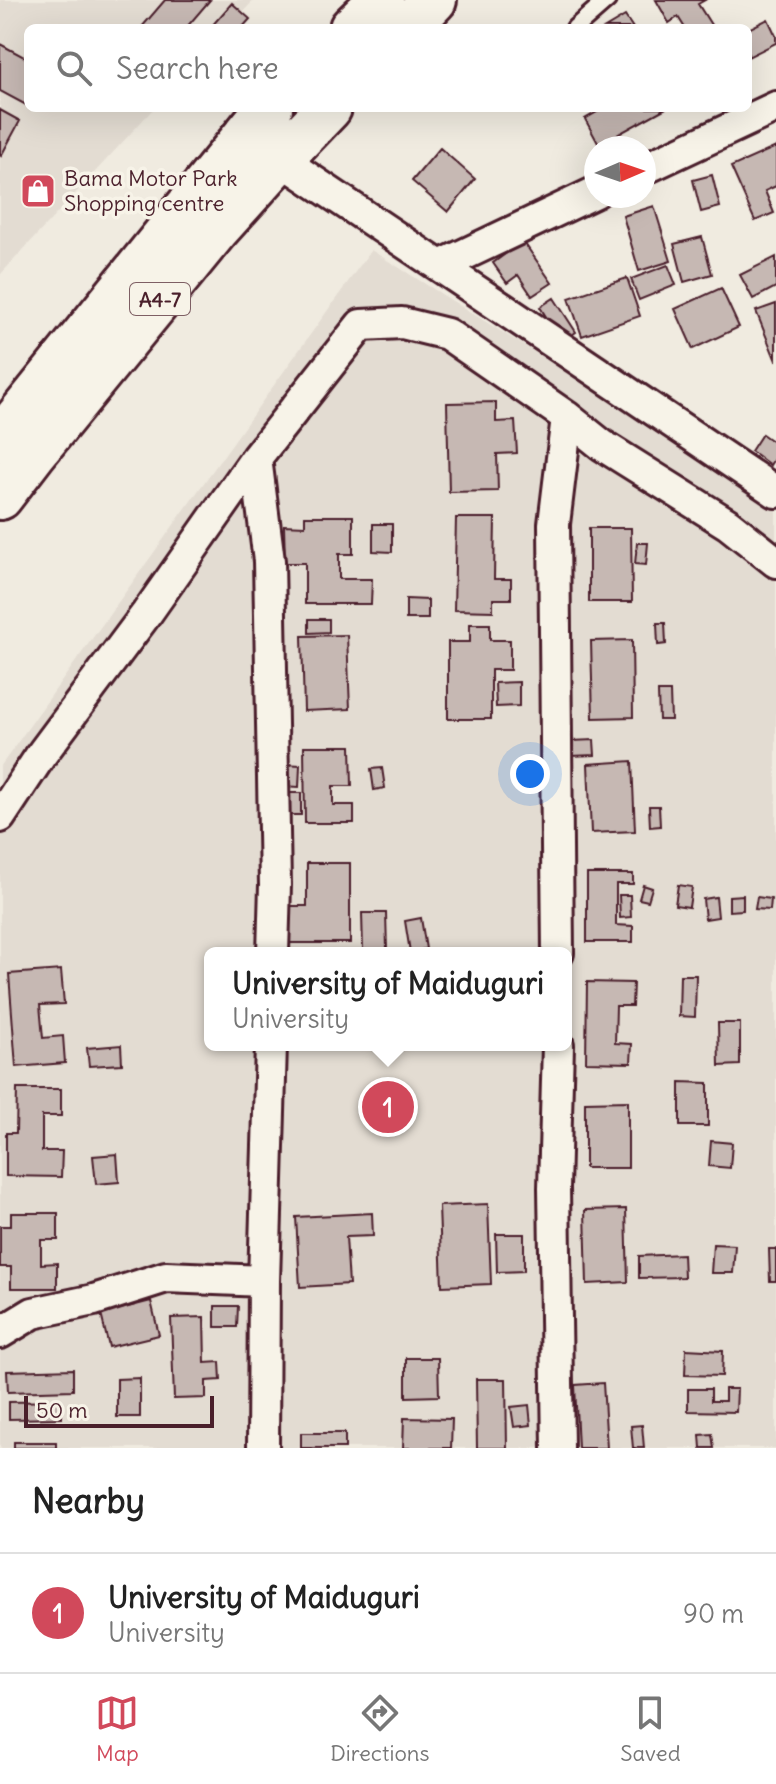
<!DOCTYPE html>
<html lang="en">
<head>
<meta charset="utf-8">
<style>
  body { margin:0; font-family:Delius,sans-serif; background:#f6f6f6; color:#222 }
  .compass { position:absolute; left:584px; top:136px; width:72px; height:72px; border-radius:50%; background:#fff; box-shadow:0 8px 32px #0002; rotate:88deg }
  .scale { position:absolute; left:24px; bottom:20px; width:190px; box-sizing:border-box; padding-left:8px; border:4px solid #4a1f2b; border-top:0; font-size:22px; line-height:28px; white-space:nowrap; color:#4a1f2b; -webkit-text-stroke:6px #f7f3e8; paint-order:stroke }
  .you { position:absolute; left:530px; top:774px; width:28px; height:28px; margin:-20px; border:6px solid #fff; border-radius:50%; background:#1a73e8; box-shadow:0 0 0 12px #1a73e833 }
  .badge { display:grid; place-items:center; width:52px; height:52px; border-radius:50%; background:#d1495b; color:#fff; font-size:26px; font-weight:700 }
  .pin { position:absolute; translate:-50% -50%; border:4px solid #fff; box-shadow:0 2px 8px #0006 }
  .popup { position:absolute; left:204px; top:947px; width:368px; height:104px; box-sizing:border-box; display:grid; place-content:center; border-radius:12px; background:#fff; filter:drop-shadow(0 2px 6px #0005); font-size:26px; white-space:nowrap; color:#767676 }
  .popup b { font-size:30px; color:#222 }
  .popup::after { content:''; position:absolute; left:50%; top:100%; margin-left:-16px; border:16px solid transparent; border-top-color:#fff }
  .list { margin:0; padding:0; list-style:none }
  h2 { display:flex; justify-content:space-between; align-items:center; height:104px; margin:0; padding:0 32px; font-size:34px }
  h2 small { font-size:26px; font-weight:400; color:#767676 }
  .list li { display:grid; grid-template-columns:52px 1fr auto; gap:24px; align-items:center; box-sizing:border-box; height:120px; padding:0 32px; border-top:2px solid #e0e0e0 }
  .list b { display:block; font-size:30px; white-space:nowrap }
  .list p { margin:0; font-size:26px; white-space:nowrap; color:#767676 }
  .list em { font-size:26px; font-style:normal; color:#767676 }
  .icon { flex:none; width:44px; height:44px; fill:none; stroke:currentColor; stroke-width:2; stroke-linecap:round; stroke-linejoin:round }
  .map { position:relative; flex:none; width:776px; height:1448px; overflow:hidden }
  .search { position:absolute; background:#fff; box-shadow:0 8px 32px #0002; left:24px; right:24px; top:24px; height:88px; display:flex; align-items:center; gap:20px; box-sizing:border-box; padding:0 28px; border-radius:12px; color:#767676; font-size:30px }
  .sheet { height:224px; background:#fff }
  nav { display:flex; justify-content:space-around; align-items:center; box-sizing:border-box; height:112px; border-top:2px solid #e0e0e0; background:#fff; font-size:22px; color:#767676 }
  nav a { display:grid; justify-items:center; gap:4px }
  nav .on { color:#d1495b }
  .map>svg:first-child { display:block }
  .built { fill:#e3dcd2; fill-rule:evenodd }
  .building { fill:#c6b8b3; stroke:#4a1f2b; stroke-width:2 }
  .lines { fill:none; stroke-linecap:round; stroke-linejoin:round }
  .service-casing { stroke:#4a1f2b; stroke-width:22 }
  .minor-casing { stroke:#4a1f2b; stroke-width:36 }
  .trunk-casing { stroke:#4a1f2b; stroke-width:50 }
  .service { stroke:#f7f3e8; stroke-width:16 }
  .minor { stroke:#f7f3e8; stroke-width:30 }
  .trunk { stroke:#f7f3e8; stroke-width:44 }
  .labels { text-anchor:middle; dominant-baseline:central; stroke-width:7; stroke-linejoin:round; paint-order:stroke }
  .shield { fill:#f7f3e8; stroke:#7e5f64; stroke-width:2 }
  .shield-label { font-size:20px; font-weight:bold; fill:#4a1f2b }
  .poi-label { font-size:22px; fill:#4a1f2b; stroke:#f7f3e8; text-anchor:start }
</style>
</head>
<body>
<div class="map">
<svg width="776" height="1448" viewBox="0 0 776 1448">
  <rect width="100%" height="100%" fill="#f0ebe0"/>
  <filter id="ink" filterUnits="userSpaceOnUse"><feTurbulence type="fractalNoise" baseFrequency=".0125" numOctaves="2"/><feDisplacementMap in="SourceGraphic" scale="16" xChannelSelector="R" yChannelSelector="G"/><feConvolveMatrix kernelMatrix="1 2 1 2 8 2 1 2 1" color-interpolation-filters="sRGB"/></filter>
  <g filter="url(#ink)">
    <path class="built" d="M 0,0 L 254,0 L 228,28 L 28,28 L 28,108 L 154,108 L 0,275 Z
      M 371,250 L 776,503 L 776,1448 L 0,1448 L 0,767 ZM 210,953 L 566,953 L 566,1045 L 210,1045 Z"/>
    <path class="building" d="M 165,0 L 210,0 L 186,28 L 141,28 Z
      M 656,0 L 705,0 L 698,4 L 713,28 L 685,28 L 678,17 L 669,23 Z
      M 232,3 L 250,19 L 242,28 L 210,28 Z
      M 625,16 L 633,28 L 605,28 Z
      M 768,19 L 776,36 L 776,43 L 748,57 L 748,29 Z
      M 0,44 L 28,59 L 28,106 L 0,91 Z
      M 604,108 L 666,108 L 599,145 L 585,119 Z
      M 0,110 L 20,121 L 1,156 L 0,155 Z
      M 776,147 L 776,186 L 765,191 L 774,213 L 755,221 L 731,167 Z
      M 440,148 L 475,179 L 448,212 L 412,181 Z
      M 712,175 L 720,207 L 701,212 L 693,180 Z
      M 654,206 L 671,261 L 639,271 L 623,216 Z
      M 702,237 L 712,274 L 684,282 L 674,244 Z
      M 523,241 L 552,283 L 532,296 L 518,275 L 507,283 L 493,263 Z
      M 776,257 L 776,287 L 753,299 L 740,275 Z
      M 668,265 L 676,285 L 639,300 L 631,279 Z
      M 627,278 L 640,316 L 582,336 L 569,298 Z
      M 721,288 L 739,327 L 693,349 L 675,309 Z
      M 554,298 L 576,332 L 562,342 L 540,307 Z
      M 776,304 L 776,361 L 756,311 Z
      M 496,402 L 496,422 L 515,421 L 517,453 L 497,454 L 498,491 L 449,492 L 447,403 Z
      M 762,434 L 776,444 L 776,456 L 770,465 L 751,451 Z
      M 305,516 L 353,516 L 353,554 L 339,554 L 339,579 L 372,579 L 371,604 L 305,604 L 305,563 L 285,563 L 284,525 L 305,526 Z
      M 456,518 L 495,518 L 494,579 L 511,579 L 511,599 L 493,599 L 493,611 L 454,610 Z
      M 373,524 L 392,524 L 392,552 L 373,551 Z
      M 589,528 L 631,528 L 632,602 L 589,602 Z
      M 637,543 L 648,543 L 646,565 L 635,564 Z
      M 406,599 L 428,600 L 428,619 L 406,619 Z
      M 309,619 L 329,619 L 329,632 L 309,633 Z
      M 657,623 L 665,623 L 666,644 L 658,645 Z
      M 470,624 L 490,624 L 490,640 L 510,640 L 510,670 L 491,670 L 491,719 L 448,719 L 448,642 L 470,642 Z
      M 347,635 L 350,709 L 304,711 L 302,636 Z
      M 632,640 L 633,717 L 593,718 L 591,641 Z
      M 519,682 L 519,706 L 496,707 L 495,683 Z
      M 658,692 L 670,692 L 671,720 L 659,720 Z
      M 594,740 L 595,755 L 571,756 L 571,741 Z
      M 304,746 L 351,746 L 352,786 L 333,786 L 333,805 L 354,805 L 354,823 L 305,823 Z
      M 632,761 L 635,831 L 591,833 L 588,764 Z
      M 285,764 L 300,765 L 299,787 L 283,786 Z
      M 382,768 L 385,788 L 374,790 L 371,769 Z
      M 285,793 L 301,793 L 301,815 L 286,815 Z
      M 649,806 L 659,806 L 660,826 L 650,827 Z
      M 307,863 L 350,863 L 350,943 L 290,943 L 290,906 L 307,906 Z
      M 587,874 L 633,874 L 633,884 L 616,884 L 616,925 L 633,926 L 633,942 L 587,942 Z
      M 643,885 L 652,888 L 648,901 L 639,899 Z
      M 678,885 L 692,887 L 689,907 L 675,905 Z
      M 619,895 L 630,895 L 631,917 L 620,918 Z
      M 743,895 L 743,910 L 729,911 L 729,896 Z
      M 716,897 L 718,917 L 705,919 L 703,899 Z
      M 757,897 L 771,899 L 770,910 L 755,909 Z
      M 362,913 L 386,913 L 387,949 L 363,950 Z
      M 421,918 L 426,949 L 410,952 L 405,921 Z
      M 61,970 L 64,1004 L 40,1005 L 43,1038 L 63,1036 L 65,1063 L 16,1067 L 9,974 Z
      M 680,975 L 696,975 L 695,1017 L 679,1016 Z
      M 587,982 L 633,983 L 632,1006 L 616,1006 L 615,1043 L 632,1044 L 631,1063 L 586,1062 Z
      M 718,1023 L 740,1023 L 740,1065 L 719,1066 Z
      M 121,1045 L 122,1064 L 89,1066 L 87,1048 Z
      M 680,1082 L 708,1083 L 708,1126 L 680,1126 Z
      M 17,1089 L 61,1089 L 61,1116 L 42,1116 L 42,1151 L 62,1151 L 61,1177 L 6,1176 L 6,1133 L 16,1133 Z
      M 628,1101 L 628,1168 L 585,1168 L 585,1102 Z
      M 711,1141 L 732,1143 L 730,1168 L 709,1166 Z
      M 117,1154 L 119,1182 L 96,1184 L 93,1156 Z
      M 488,1204 L 491,1284 L 442,1286 L 439,1206 Z
      M 626,1209 L 628,1282 L 587,1284 L 585,1210 Z
      M 11,1213 L 58,1213 L 58,1240 L 41,1240 L 41,1264 L 57,1263 L 57,1288 L 11,1288 L 11,1267 L 0,1267 L 0,1226 L 11,1226 Z
      M 372,1213 L 373,1236 L 346,1237 L 349,1284 L 300,1287 L 296,1217 Z
      M 496,1234 L 524,1234 L 524,1271 L 497,1272 Z
      M 713,1244 L 735,1245 L 733,1273 L 711,1273 Z
      M 769,1249 L 776,1249 L 776,1281 L 770,1281 Z
      M 683,1254 L 684,1277 L 639,1278 L 639,1256 Z
      M 151,1301 L 159,1335 L 109,1347 L 101,1314 Z
      M 215,1306 L 238,1306 L 237,1327 L 215,1327 Z
      M 204,1317 L 205,1363 L 220,1362 L 221,1380 L 206,1381 L 206,1398 L 174,1399 L 171,1318 Z
      M 686,1349 L 723,1351 L 722,1376 L 685,1375 Z
      M 406,1358 L 438,1358 L 439,1396 L 406,1397 Z
      M 73,1369 L 73,1390 L 8,1392 L 7,1371 Z
      M 140,1378 L 140,1417 L 117,1417 L 117,1379 Z
      M 476,1379 L 506,1379 L 507,1448 L 477,1448 Z
      M 603,1383 L 607,1448 L 578,1448 L 575,1385 Z
      M 688,1389 L 711,1389 L 711,1401 L 725,1401 L 725,1389 L 737,1389 L 736,1412 L 688,1411 Z
      M 62,1401 L 62,1418 L 9,1419 L 9,1402 Z
      M 529,1405 L 531,1425 L 514,1427 L 511,1407 Z
      M 404,1418 L 452,1419 L 451,1448 L 403,1448 Z
      M 642,1425 L 644,1448 L 633,1448 L 631,1426 Z
      M 301,1433 L 345,1433 L 345,1448 L 301,1448 Z
      M 712,1434 L 714,1448 L 701,1448 L 700,1435 Z
      M 14,1442 L 56,1442 L 56,1448 L 14,1448 Z"/>
    <g class="lines">
      <defs>
        <path id="service" d="M 575,28 L 607,0"/>
        <path id="minor" d="M 280,159 L 776,492
          M 644,169 L 776,107
          M 440,266 L 596,192
          M 256,458 L 269,561 L 275,885 L 273,953
          M 0,817 L 41,755 L 147,613 L 256,458 L 361,325 L 402,323 L 447,334 L 567,417 L 602,445 L 728,524 L 776,562
          M 558,953 L 554,524 L 567,417
          M 558,1045 L 554,1188 L 558,1448
          M 0,1333 L 33,1313 L 94,1300 L 166,1277 L 264,1281
          M 263,1448 L 264,1281 L 271,1045"/>
        <path id="trunk" d="M 352,28 L 381,0
          M 407,28 L 434,0
          M 0,440 L 259,119 L 270,108
          M 0,497 L 33,454 L 216,230 L 280,159 L 329,108"/>
      </defs>
      <use href="#service" class="service-casing"/>
      <use href="#minor" class="minor-casing"/>
      <use href="#trunk" class="trunk-casing"/>
      <use href="#service" class="service"/>
      <use href="#minor" class="minor"/>
      <use href="#trunk" class="trunk"/>
    </g>
  </g>
  <defs>
    <symbol id="shop-square" viewBox="-11 -11 22 22"><rect x="-9" y="-9" width="18" height="18" rx="4" fill="#d1495b" stroke="#f7f3e8"/><path d="M-5-2.5h2.3a2.7 3.5 0 0 1 5.4 0H5L5.5 6h-11ZM-1.5-2.5h3a1.5 2.3 0 0 0-3 0Z" fill="#fff"/></symbol>
  </defs>
  <g fill-rule="evenodd">
    <use href="#shop-square" x="18" y="171" width="40" height="40"/>
  </g>
  <g class="labels">
    <rect class="shield" x="130" y="283" width="60" height="32" rx="6"/>
    <g class="shield-label">
      <text x="160" y="299">A4-7</text>
    </g>
    <g class="poi-label">
      <text x="64" y="178">Bama Motor Park<tspan x="64" dy="25">Shopping centre</tspan></text>
    </g>
  </g>
</svg>
<svg class="compass" viewBox="-18 -18 36 36"><path d="M0-13l5 13h-10z" fill="#e53935"/><path d="M0 13l5-13h-10z" fill="#767676"/></svg>
<div class="scale">50 m</div>
<div class="you"></div>
<div class="pin badge" style="left:388px;top:1107px">1</div>
<div class="popup"><b>University of Maiduguri</b>University</div>
<div class="search"><svg class="icon" aria-label="search" viewBox="0 0 24 24"><circle cx="10" cy="10" r="6"/><path d="M15 15l6 6"/></svg>Search here</div>
</div>
<section class="sheet">
<h2>Nearby<small></small></h2>
<ul class="list">
<li><span class="badge">1</span><div><b>University of Maiduguri</b><p>University</p></div><em>90 m</em></li>
</ul>
</section>
<nav>
<a class="on"><svg class="icon" aria-label="map" viewBox="0 0 24 24"><path d="M3 6l6-2 6 2 6-2v14l-6 2-6-2-6 2zM9 4v14M15 6v14"/></svg>Map</a>
<a><svg class="icon" aria-label="directions" viewBox="0 0 24 24"><path d="M12 3l9 9-9 9-9-9zM9 14v-3h6M13 9l2 2-2 2"/></svg>Directions</a>
<a><svg class="icon" aria-label="saved" viewBox="0 0 24 24"><path d="M7 4h10v16l-5-4-5 4z"/></svg>Saved</a>
</nav>
</body>
</html>
